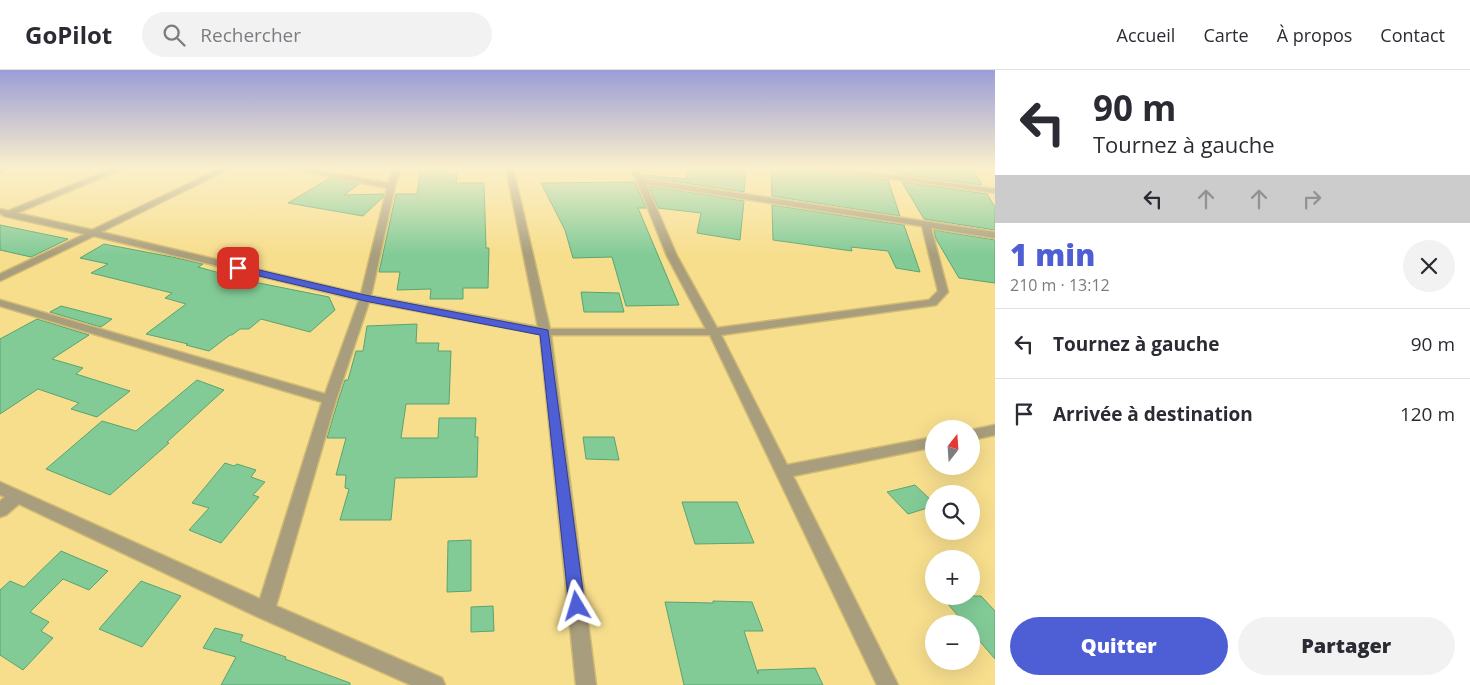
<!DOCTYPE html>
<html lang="fr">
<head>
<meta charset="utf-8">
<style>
  body { margin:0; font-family:"Open Sans",sans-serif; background:#f2f2f3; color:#2b2b33; height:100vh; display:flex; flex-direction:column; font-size:19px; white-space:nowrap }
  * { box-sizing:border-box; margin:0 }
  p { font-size:16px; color:#7c7c81 }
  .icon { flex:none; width:28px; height:28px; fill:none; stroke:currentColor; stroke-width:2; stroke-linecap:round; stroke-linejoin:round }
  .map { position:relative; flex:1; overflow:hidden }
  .sheet { display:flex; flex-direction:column; background:#fff; width:475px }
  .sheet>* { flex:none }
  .guide { background:#fff; color:#2b2b33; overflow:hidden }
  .needle { width:32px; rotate:17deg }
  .buttons { position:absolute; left:925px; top:350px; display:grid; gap:10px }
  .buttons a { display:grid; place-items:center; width:55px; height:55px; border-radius:50%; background:#fff; box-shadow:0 5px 20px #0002; font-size:25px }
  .pin { position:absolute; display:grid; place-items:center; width:42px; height:42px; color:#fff; margin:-21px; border-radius:10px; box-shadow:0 2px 8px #0006 }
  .me { position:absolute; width:55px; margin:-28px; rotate:353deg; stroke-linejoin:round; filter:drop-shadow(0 0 4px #0008) }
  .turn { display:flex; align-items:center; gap:18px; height:105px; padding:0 15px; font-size:22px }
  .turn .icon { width:65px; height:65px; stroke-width:2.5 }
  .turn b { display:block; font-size:35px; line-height:42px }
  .lanes { display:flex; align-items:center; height:48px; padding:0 15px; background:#0003; justify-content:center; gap:25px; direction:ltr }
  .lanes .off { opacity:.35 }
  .round { display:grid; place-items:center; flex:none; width:52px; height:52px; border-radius:26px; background:#f2f2f3 }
  .summary { display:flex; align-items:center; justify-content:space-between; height:85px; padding:0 15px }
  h1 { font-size:30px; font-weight:800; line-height:38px; color:#4e5fd5 }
  .action { display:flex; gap:10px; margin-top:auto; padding:10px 15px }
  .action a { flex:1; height:58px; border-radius:30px; background:#4e5fd5; color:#fff; font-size:20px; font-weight:800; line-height:58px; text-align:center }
  .action a+a { background:#f2f2f3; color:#2b2b33 }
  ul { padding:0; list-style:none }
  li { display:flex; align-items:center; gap:15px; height:70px; padding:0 15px; border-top:1px solid #e1e1e2 }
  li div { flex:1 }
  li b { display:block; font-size:19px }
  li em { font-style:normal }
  header { display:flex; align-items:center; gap:30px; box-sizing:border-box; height:70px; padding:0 25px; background:#fff; border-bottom:1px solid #e1e1e2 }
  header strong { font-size:24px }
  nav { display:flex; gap:28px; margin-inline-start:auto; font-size:18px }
  .search { width:350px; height:45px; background:#f2f2f3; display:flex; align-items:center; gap:12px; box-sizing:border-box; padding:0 18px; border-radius:28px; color:#7c7c81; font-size:19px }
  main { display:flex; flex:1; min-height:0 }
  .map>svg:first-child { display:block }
  .building { fill:#82cb97; stroke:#5ba371 }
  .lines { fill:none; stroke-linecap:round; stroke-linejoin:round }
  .minor-casing { stroke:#d0ba73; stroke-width:3 }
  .minor { fill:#a89d7d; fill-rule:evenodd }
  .route { fill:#4e5fd5; stroke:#333e8a }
</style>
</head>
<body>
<header>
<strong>GoPilot</strong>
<div class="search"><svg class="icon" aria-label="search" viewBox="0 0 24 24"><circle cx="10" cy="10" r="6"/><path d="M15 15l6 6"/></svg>Rechercher</div>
<nav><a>Accueil</a><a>Carte</a><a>À propos</a><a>Contact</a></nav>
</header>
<main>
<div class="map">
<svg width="995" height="615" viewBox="0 0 995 615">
  <rect width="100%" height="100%" fill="#f7de8d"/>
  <!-- building -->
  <g class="building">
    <path d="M421,98H445V104H457L456,113H484L486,178H489L488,218H463V229H430L431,219L397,220L400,202H379L396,124H417Z"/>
    <path d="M689,98H746L744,122L646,107L644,105L686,109Z"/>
    <path d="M771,98H813L888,110L900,146L772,126Z"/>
    <path d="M901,98H972L982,115L897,104L895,100L903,101Z"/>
    <path d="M330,108L359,114L344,125L384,124L383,127L363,146L288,133Z"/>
    <path d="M635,112L646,138H638L679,235L626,236L612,187L573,188L565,160L541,113Z"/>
    <path d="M902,112L987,124L995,137V160L924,149Z"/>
    <path d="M649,116L744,131L740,170L697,163L701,143L658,138Z"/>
    <path d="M772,135L904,155L920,202L896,198L888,181L851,177L852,181L773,170Z"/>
    <path d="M0,155L68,169L31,187L0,180Z"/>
    <path d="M934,160L995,170V213L959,208L936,169Z"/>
    <path d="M104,174L172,187L203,194L198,197L249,211L329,227L335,240L310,262L261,249L249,259H240L232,265H230L209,281L186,275L188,274L146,264L186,234L165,228L172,223L91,203L108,194L80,188Z"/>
    <path d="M581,222L619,223L624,242H584Z"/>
    <path d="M61,236L112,249L101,257L50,242Z"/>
    <path d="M37,249L89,265L52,289L83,298L76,304L130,321L97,347L71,339L79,333L38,319L0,344V269Z"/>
    <path d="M417,254L416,273H439L438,281H451L449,334H406L401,368H438L439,348H476L475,367H478L477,407L395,408L391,450H340L349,419L345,418L346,405H336L346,368H327L338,331L345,310H348L356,281H363L367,256Z"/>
    <path d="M197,310L224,320L167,372L169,373L110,425L46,399L102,351L136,361Z"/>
    <path d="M583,367H614L619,390L586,389Z"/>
    <path d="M225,393L234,396L237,394L256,400L251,407L265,412L253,425L259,427L221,473L189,460L209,438L192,433Z"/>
    <path d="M915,415L934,433V436L908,444L887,422Z"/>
    <path d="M682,432H737L754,473L695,474Z"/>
    <path d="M471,470V521L447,522L448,471Z"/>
    <path d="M61,481L108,501L89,520L63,509L30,542L49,552L41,561L53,568L23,600L0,585V520L10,511L24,517Z"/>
    <path d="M141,511L181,526L142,577L99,559Z"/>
    <path d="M941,526H981L995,541V589L971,561V554H965Z"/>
    <path d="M713,531L752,532L763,561H744L758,604V600L815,598L823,615H684L665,532L713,533Z"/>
    <path d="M493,536L494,561L471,562V537Z"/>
    <path d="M215,558L243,565L240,571L286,587L285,589L350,613V615H221L236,587L203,578Z"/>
  </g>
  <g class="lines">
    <defs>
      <g id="minor">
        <path d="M0,98H10L0,103Z"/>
        <path d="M114,98H124L17,143L92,160L221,98H231L101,162L361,224L387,118L288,98H305L388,113L394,98H401L395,116L371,226L538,257L506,98H513L550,259H706L667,186L637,111L630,98H637L644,109L995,162V168L931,158L948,222L936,235L721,265L787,395L934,367V377L793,406L898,615H877L710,265H551L596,615H576L540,264L369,232L336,330L276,536L442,608L445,615H411L258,547L19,434L6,445L0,447V431L5,427L0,425V412L260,529L322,332L0,236V230L325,324L359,230L94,166L0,211V204L85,164L4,146L0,143V139L8,141ZM646,114L922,156L938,221L929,230L717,258L677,186Z"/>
        <path d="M815,98H838L995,119V123Z"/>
        <path d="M995,355V365L971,370V360Z"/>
      </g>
    </defs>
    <!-- minor casing -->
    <use href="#minor" class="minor-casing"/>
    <!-- minor -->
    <use href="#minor" class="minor"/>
  </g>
  <!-- sky -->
  <linearGradient id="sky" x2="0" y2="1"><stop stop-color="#9b9dd7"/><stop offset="0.53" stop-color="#fbf0cc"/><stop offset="1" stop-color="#fbf0cc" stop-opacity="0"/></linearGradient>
  <rect width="995" height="185" fill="url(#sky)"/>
  <!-- route -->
  <path class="route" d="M238,195L365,225L548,260L585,536L583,542L577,545L571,542L569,536L540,265L365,231L234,200L233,198Z"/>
</svg>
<div class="buttons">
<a><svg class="needle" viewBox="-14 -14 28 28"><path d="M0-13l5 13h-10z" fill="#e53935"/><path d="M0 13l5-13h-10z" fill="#7c7c81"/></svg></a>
<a><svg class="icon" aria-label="search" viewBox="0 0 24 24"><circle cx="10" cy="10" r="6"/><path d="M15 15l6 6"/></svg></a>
<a>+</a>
<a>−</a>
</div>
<div class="pin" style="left:238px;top:198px;background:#d93025"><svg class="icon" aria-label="arrive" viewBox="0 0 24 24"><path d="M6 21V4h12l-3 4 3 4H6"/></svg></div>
<svg class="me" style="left:577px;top:536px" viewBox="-20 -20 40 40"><path d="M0-17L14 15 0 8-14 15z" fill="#4e5fd5" stroke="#fff" stroke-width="4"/></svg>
</div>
<section class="sheet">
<div class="guide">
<div class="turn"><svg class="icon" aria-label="left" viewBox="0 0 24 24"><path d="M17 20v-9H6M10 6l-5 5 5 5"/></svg><div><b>90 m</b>Tournez à gauche</div></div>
<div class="lanes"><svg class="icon" aria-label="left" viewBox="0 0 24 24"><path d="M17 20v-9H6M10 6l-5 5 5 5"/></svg><svg class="icon off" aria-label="ahead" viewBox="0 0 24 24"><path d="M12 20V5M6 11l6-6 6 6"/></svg><svg class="icon off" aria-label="ahead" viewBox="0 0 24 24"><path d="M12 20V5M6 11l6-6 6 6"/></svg><svg class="icon off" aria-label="right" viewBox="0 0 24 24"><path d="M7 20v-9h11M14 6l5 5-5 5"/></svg></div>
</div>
<div class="summary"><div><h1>1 min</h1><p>210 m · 13:12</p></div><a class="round"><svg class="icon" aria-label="close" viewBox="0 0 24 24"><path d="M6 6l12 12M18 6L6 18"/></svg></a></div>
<ul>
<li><svg class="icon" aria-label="left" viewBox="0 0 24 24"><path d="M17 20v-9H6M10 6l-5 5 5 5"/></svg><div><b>Tournez à gauche</b></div><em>90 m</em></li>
<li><svg class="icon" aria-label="arrive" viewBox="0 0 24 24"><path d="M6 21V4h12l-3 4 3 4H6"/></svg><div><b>Arrivée à destination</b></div><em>120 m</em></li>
</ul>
<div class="action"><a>Quitter</a><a>Partager</a></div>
</section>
</main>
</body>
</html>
